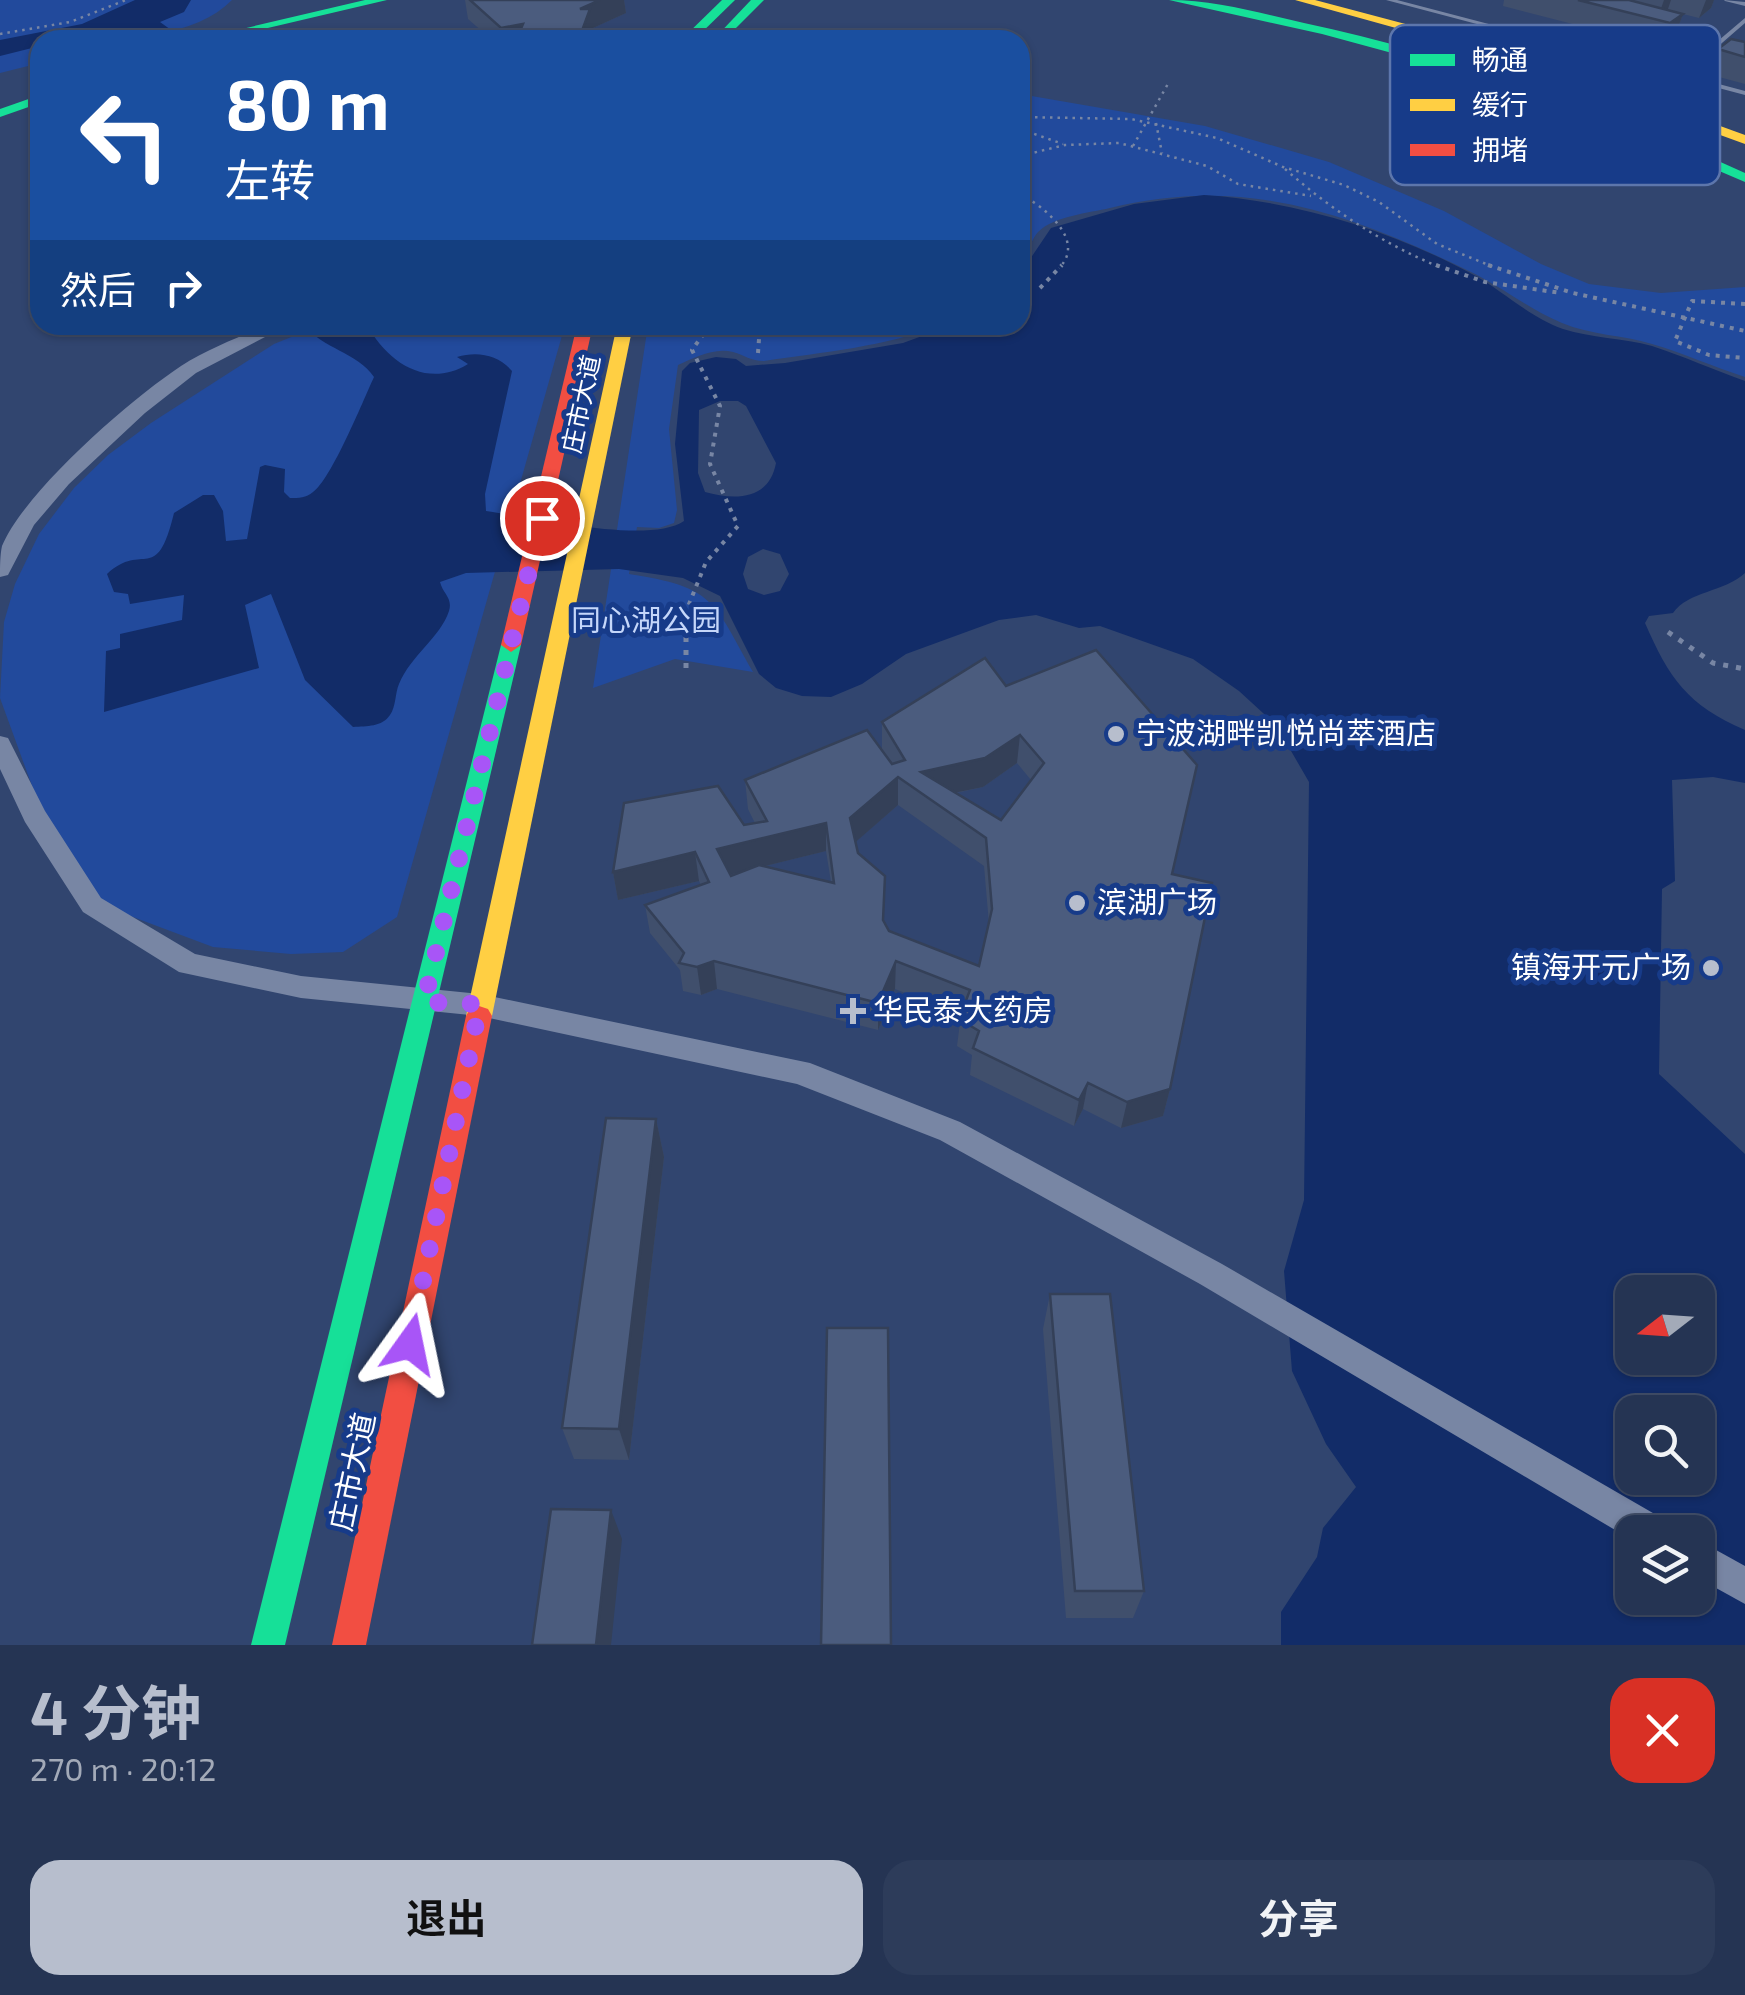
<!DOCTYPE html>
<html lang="zh">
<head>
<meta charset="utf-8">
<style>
  body { margin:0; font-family:"Exo 2","Noto Sans SC",sans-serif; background:#2d3c5a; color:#f1f3f6; height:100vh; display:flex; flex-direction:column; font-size:38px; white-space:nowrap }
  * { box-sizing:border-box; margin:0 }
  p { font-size:32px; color:#a3aab8 }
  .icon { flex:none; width:55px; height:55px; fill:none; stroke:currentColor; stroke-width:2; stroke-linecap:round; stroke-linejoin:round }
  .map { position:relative; height:1645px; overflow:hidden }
  .panel { display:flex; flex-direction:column; background:#253453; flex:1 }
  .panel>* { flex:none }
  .guide { position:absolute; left:30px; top:30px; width:1000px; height:305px; border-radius:30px; box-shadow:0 2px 8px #0004,0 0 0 2px #424f6a; background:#1a4fa0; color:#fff; overflow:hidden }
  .needle { width:65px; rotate:253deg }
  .tools { position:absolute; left:1615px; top:1275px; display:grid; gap:20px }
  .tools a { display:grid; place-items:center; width:100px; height:100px; border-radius:20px; background:#253453; box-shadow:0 2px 8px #0004,0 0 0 2px #424f6a; font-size:50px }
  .pin { position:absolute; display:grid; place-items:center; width:85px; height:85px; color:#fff; margin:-42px; border:5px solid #fff; border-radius:50%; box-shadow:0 2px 10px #0007 }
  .me { position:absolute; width:110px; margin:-55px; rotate:12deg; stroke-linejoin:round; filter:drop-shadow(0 0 8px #0008) }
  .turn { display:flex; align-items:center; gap:35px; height:210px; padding:0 30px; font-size:45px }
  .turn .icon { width:130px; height:130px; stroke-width:2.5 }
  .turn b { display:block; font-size:70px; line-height:85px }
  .then { display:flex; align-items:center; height:95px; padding:0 30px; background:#0003; gap:20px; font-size:38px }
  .round { display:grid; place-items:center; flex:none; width:105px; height:105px; border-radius:30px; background:#2d3c5a }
  .overview { display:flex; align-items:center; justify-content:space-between; height:170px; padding:0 30px }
  h1 { font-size:60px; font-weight:700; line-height:75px; color:#b7becd }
  .button { display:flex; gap:20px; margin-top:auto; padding:20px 30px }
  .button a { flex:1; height:115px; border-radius:30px; background:#b7becd; color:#111; font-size:40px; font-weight:700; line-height:115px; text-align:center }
  .button a+a { background:#2d3c5a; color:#f1f3f6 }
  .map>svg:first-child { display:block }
  .green { fill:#224a9c }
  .water { fill:#122c68; fill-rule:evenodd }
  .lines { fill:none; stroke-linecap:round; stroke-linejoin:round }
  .path-far2 { stroke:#7886a4; stroke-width:2.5; stroke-dasharray:2.5 5; stroke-linecap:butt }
  .path-far1 { stroke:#7886a4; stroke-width:4; stroke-dasharray:4 6; stroke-linecap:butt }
  .path { stroke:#7886a4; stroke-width:5; stroke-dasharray:5 8; stroke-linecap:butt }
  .lane { fill:#7886a4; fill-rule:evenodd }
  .street { fill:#7886a4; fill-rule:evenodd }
  .fast { fill:#16e098; fill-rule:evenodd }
  .slow { fill:#ffcf43; fill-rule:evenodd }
  .jam { fill:#f24e42; fill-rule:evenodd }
  .wall { fill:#404f6c; fill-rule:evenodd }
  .shaded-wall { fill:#344058 }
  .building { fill:#4b5c7e; stroke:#344058; stroke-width:2.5; fill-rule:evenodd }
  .route { stroke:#a855f7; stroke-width:18; stroke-dasharray:0 32.4 }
  .poi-dot { fill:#b7becd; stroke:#173b89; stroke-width:4 }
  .labels { text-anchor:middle; stroke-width:10; stroke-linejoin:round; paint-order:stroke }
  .far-street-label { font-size:25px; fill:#fff; stroke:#173b89 }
  .park-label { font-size:30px; fill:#c5d7fa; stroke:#173b89 }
  .poi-label { font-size:30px; fill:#fff; stroke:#173b89; text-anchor:start }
  .street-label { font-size:30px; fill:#fff; stroke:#173b89 }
  .key { fill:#173b89; stroke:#5d76ac; stroke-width:2.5 }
  .key-label { font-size:28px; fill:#fff }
</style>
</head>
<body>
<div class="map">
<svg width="1745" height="1645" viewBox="0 0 1745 1645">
  <rect width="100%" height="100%" fill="#31456f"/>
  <!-- green -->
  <g class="green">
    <path d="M0,0H232C189,44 98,40 40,40V63L0,73Z"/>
    <path d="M1020,94L1205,126L1329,162L1444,211L1541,264L1589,284L1661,293L1745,287V377C1714,367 1683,353 1652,344C1623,335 1590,335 1562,323C1529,309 1502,287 1469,271C1349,213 1244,175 1110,208C1089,213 1054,216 1038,232C1030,241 1028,256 1020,265Z"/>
    <path d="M321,325H565L397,917L343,952L291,954L213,947L101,905L43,816L0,698L4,622L15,584L39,534L74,488L108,455L151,423L274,344Z"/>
    <path d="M648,325H941C884,347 824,352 764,361C750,361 745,355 733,352C714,347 694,358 678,365L669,429L677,510L674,523L659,528L637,527L629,574C715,587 713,601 753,672L675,659L593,688Z"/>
  </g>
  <!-- water -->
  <g class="water">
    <path d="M135,0H191L184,12L160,22L185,40H123L116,34L102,38L95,33L67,40H40V46L0,56V40L82,24Z"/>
    <path d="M1204,195C1295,201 1391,230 1472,274C1504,291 1527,316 1563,329C1591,338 1623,338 1652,346C1683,356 1714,370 1745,381V573C1725,592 1688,591 1673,613L1649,616L1645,623C1669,678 1687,705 1745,730V783L1713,777L1672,780L1675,881L1662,889L1659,1074L1745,1154V1645H1281V1612L1317,1557L1323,1528L1356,1487L1326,1444L1292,1371L1284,1271L1304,1200L1309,782L1276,725L1239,691L1193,659L1100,626L1079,628L1036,615L999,620L906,654L862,684L831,697L802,696L776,688L759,674L720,596L683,578L619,569L466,573L440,582C443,594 453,598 449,611C440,638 411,655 399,684C395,693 396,707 390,715C382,727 367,726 353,727L305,680L271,594L245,605L259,668L104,712L106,651L120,648V634L182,620L184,595L130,604L128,594L114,592L107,574C144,540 156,587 174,513L203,495H214L223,511L226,541L247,539L260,467L265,465L285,469L284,492L290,498C299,498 306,498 313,492C331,480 363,401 374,377C357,352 323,349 304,325H367C388,363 427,389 468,364L457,357C478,351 498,355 512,371L485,494L486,511C531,517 649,545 684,521L675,444L682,371L690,363L716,357L736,359L746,366L785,363L903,343L952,325H1020V274L1051,228L1134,204ZM720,401H738L746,406L776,463C769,501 734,500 705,492L698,473L699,410ZM763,549L780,554L789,574L780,591L764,595L748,589L743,574L748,557ZM1632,1292H1698V1358H1632ZM1632,1412H1698V1478H1632ZM1632,1532H1698V1598H1632Z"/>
  </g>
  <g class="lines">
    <!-- path-far2 -->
    <g class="path-far2">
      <path d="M0,34L70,22L126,0"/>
      <path d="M1020,117L1131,119L1217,138L1283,167L1344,185L1379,202L1437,244L1496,268"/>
      <path d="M1156,123L1162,153"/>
      <path d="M1020,129L1063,144"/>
      <path d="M1133,146L1169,82"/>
      <path d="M1020,156L1065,145L1119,143L1207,166L1238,184L1311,196"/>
      <path d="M1285,169C1333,211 1383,244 1442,268"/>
      <path d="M1020,194C1043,206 1087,240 1059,268"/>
    </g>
    <!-- path-far1 -->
    <g class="path-far1">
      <path d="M1436,265L1485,282L1561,293"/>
      <path d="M1488,265L1573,293L1745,331"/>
      <path d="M1040,288L1062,265"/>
      <path d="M1745,304L1692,301L1675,341L1709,355L1745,358"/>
      <path d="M758,353L760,325"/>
      <path d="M685,614L706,562L738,526L710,464L720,406L692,350L710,325"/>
    </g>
    <!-- path -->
    <g class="path">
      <path d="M686,611V675"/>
      <path d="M1668,632L1713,663L1745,669"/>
    </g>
    <!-- lane -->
    <g class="lane">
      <path d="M1386,0H1397L1679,74L1745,18V23L1685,75L1745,91V95Z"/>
      <path d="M1724,0L1745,2V6L1725,1Z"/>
    </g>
    <!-- street -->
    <g class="street">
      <path d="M265,325H288L196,373L145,413L69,484L34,525L8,575L0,577C0,567 0,555 2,546C25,491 131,399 181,366C207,349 238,338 265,325Z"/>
      <path d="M0,736L8,738L45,811L101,898L195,954L301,976L480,994L810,1063L960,1122L1222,1264L1665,1520L1670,1532H1632V1540L1200,1284L940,1140L797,1084L480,1016L301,998L179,972L83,912L25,822L0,769Z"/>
      <path d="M1698,1540L1745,1566V1604L1698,1578Z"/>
    </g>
    <!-- fast -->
    <g class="fast">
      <path d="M365,0H387L217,40H195Z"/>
      <path d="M722,0H735L694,40H681Z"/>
      <path d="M751,0H764L724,40H713Z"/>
      <path d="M1169,0C1215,0 1260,13 1304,23C1457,56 1603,108 1745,173V182L1602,121L1462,72L1322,34Z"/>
      <path d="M40,95V103L0,117V109Z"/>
      <path d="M511,638L521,645L285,1645H251L501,645Z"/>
    </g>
    <!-- slow -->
    <g class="slow">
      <path d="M1295,0H1315L1530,57L1745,135V144L1522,63Z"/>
      <path d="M617,325H633L492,1016L488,1023L479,1026L470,1023L466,1016Z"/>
    </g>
    <!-- jam -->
    <g class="jam">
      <path d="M577,325H593L521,645L511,652L501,645Z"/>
      <path d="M479,1006L488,1009L492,1016L366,1645H332L466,1016L470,1009Z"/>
    </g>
  </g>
  <!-- wall -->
  <g class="wall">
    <path d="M465,0H624L626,13L593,28V33L591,40H492L468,19Z"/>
    <path d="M1504,0H1714L1711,8L1699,18L1683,14L1674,38L1662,47L1503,6Z"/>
    <path d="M1745,42V84L1708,74L1718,49Z"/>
    <path d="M1006,686L1172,874L1170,1089L1163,1116L1121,1128L1083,1109L1074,1126L970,1075L972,1055L957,1046L961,1015L895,989L878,1030L717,989L701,995L683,991L680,970L650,933L645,905L701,885L699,881L618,900L613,872L744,825L755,823L748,809L745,780L882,750V722ZM1017,763L1031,780L1001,820L956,793L983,787ZM898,805L984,866L989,924L979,966L889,931L884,922L858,853L855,842ZM826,851L831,882L765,866Z"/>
    <path d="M656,1119L664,1157L629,1460L574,1459L562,1428Z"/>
    <path d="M1050,1294L1144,1591L1133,1618H1066L1043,1329Z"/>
  </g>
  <!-- shaded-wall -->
  <g class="shaded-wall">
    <path d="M600,0H624L626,13L593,28V33L591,40H579L583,30L580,9Z"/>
    <path d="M1664,0H1671L1665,18L1657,20Z"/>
    <path d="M1706,0H1714L1711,8L1699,18Z"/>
    <path d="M1683,14L1674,38L1662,47L1670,23Z"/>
    <path d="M523,24L517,40H503L501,28Z"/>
    <path d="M1020,735L1017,763L983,787L929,798L921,772Z"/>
    <path d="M898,777V805L851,846L850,818Z"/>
    <path d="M826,823V851L720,877L717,849Z"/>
    <path d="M695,852L699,881L618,900L613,872Z"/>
    <path d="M714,961L717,989L701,995L697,967Z"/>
    <path d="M896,961L895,989L878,1030V1003Z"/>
    <path d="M1088,1083L1083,1109L1074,1126L1079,1100Z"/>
    <path d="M1170,1089L1163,1116L1121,1128L1127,1102Z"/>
    <path d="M656,1119L664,1157L629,1460L619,1429Z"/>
    <path d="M611,1510L622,1539L611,1645H596Z"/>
  </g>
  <!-- building -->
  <g class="building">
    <path d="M470,0H600L580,9H590L579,39L517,38L523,24L501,28Z"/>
    <path d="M1578,0H1629L1683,14L1670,23Z"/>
    <path d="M1731,39L1745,42V57L1718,49Z"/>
    <path d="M1096,650L1197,765L1172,874L1212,883L1170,1089L1127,1102L1088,1083L1079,1100L973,1048L979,1031L959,1019L970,990L896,961L878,1003L714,961L697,967L679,963L684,953L645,905L709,882L695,852L613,872L624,803L718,786L744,825L767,821L745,780L867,730L892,764L905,760L882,722L985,658L1006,686ZM1020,735L1044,763L1001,820L921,772L985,758ZM898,777L986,838L992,909L979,966L889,931L883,920L885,876L858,853L850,818ZM826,823L834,883L759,865L731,876L717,849Z"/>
    <path d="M606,1118L656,1119L619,1429L562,1428Z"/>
    <path d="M1050,1294H1110L1144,1591H1075Z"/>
    <path d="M827,1328H888L891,1645H821Z"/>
    <path d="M551,1509L611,1510L596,1645H532Z"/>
  </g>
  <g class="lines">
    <!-- route -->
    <path class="route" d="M410,1344L480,1004L424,1002L542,518"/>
  </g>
  <!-- markers -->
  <g class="poi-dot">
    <circle cx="1116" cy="734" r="10"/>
    <circle cx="1077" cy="903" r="10"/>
    <circle cx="1711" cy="968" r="10"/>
    <path d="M848 996h10v10h10v10h-10v10h-10v-10h-10v-10h10z"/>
  </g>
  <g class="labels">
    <!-- far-street labels -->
    <g class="far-street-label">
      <text transform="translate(581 404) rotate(-78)" y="9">庄市大道</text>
    </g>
    <!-- park labels -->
    <g class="park-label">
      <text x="646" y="631">同心湖公园</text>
    </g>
    <!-- poi labels -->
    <g class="poi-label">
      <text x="1136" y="744">宁波湖畔凯悦尚萃酒店</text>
      <text x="1097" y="913">滨湖广场</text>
      <text x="1691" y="978" text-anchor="end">镇海开元广场</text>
      <text x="873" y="1021">华民泰大药房</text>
    </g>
    <!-- street labels -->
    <g class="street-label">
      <text transform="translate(353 1472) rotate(-78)" y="10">庄市大道</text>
    </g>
  </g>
  <!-- legend -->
  <rect x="1390" y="25" width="330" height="160" rx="15" class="key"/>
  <rect x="1410" y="54" width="45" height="12" fill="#16e098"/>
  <rect x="1410" y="99" width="45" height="12" fill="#ffcf43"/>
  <rect x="1410" y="144" width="45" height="12" fill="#f24e42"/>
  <g class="key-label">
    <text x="1472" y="70">畅通</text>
    <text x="1472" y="115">缓行</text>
    <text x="1472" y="160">拥堵</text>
  </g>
</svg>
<div class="tools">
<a><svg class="needle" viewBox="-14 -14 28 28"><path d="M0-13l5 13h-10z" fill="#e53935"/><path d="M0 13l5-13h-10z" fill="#a3aab8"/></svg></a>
<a><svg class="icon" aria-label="search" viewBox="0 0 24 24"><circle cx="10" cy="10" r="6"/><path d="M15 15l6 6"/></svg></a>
<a><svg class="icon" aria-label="layers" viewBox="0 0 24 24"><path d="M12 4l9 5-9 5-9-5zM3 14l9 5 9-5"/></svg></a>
</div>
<div class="pin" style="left:542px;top:518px;background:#d93025"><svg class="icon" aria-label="arrive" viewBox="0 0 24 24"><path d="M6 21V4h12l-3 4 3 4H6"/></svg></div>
<svg class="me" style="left:410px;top:1344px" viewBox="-20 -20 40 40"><path d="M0-17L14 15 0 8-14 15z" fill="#a855f7" stroke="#fff" stroke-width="4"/></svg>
<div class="guide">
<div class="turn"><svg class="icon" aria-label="left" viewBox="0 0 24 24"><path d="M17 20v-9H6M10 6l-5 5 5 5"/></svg><div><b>80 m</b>左转</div></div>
<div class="then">然后<svg class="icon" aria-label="right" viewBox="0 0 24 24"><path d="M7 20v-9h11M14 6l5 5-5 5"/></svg></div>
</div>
</div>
<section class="panel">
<div class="overview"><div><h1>4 分钟</h1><p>270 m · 20:12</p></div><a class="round" style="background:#d93025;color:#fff"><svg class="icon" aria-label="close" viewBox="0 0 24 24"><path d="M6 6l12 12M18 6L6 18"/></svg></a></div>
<div class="button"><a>退出</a><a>分享</a></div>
</section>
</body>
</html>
